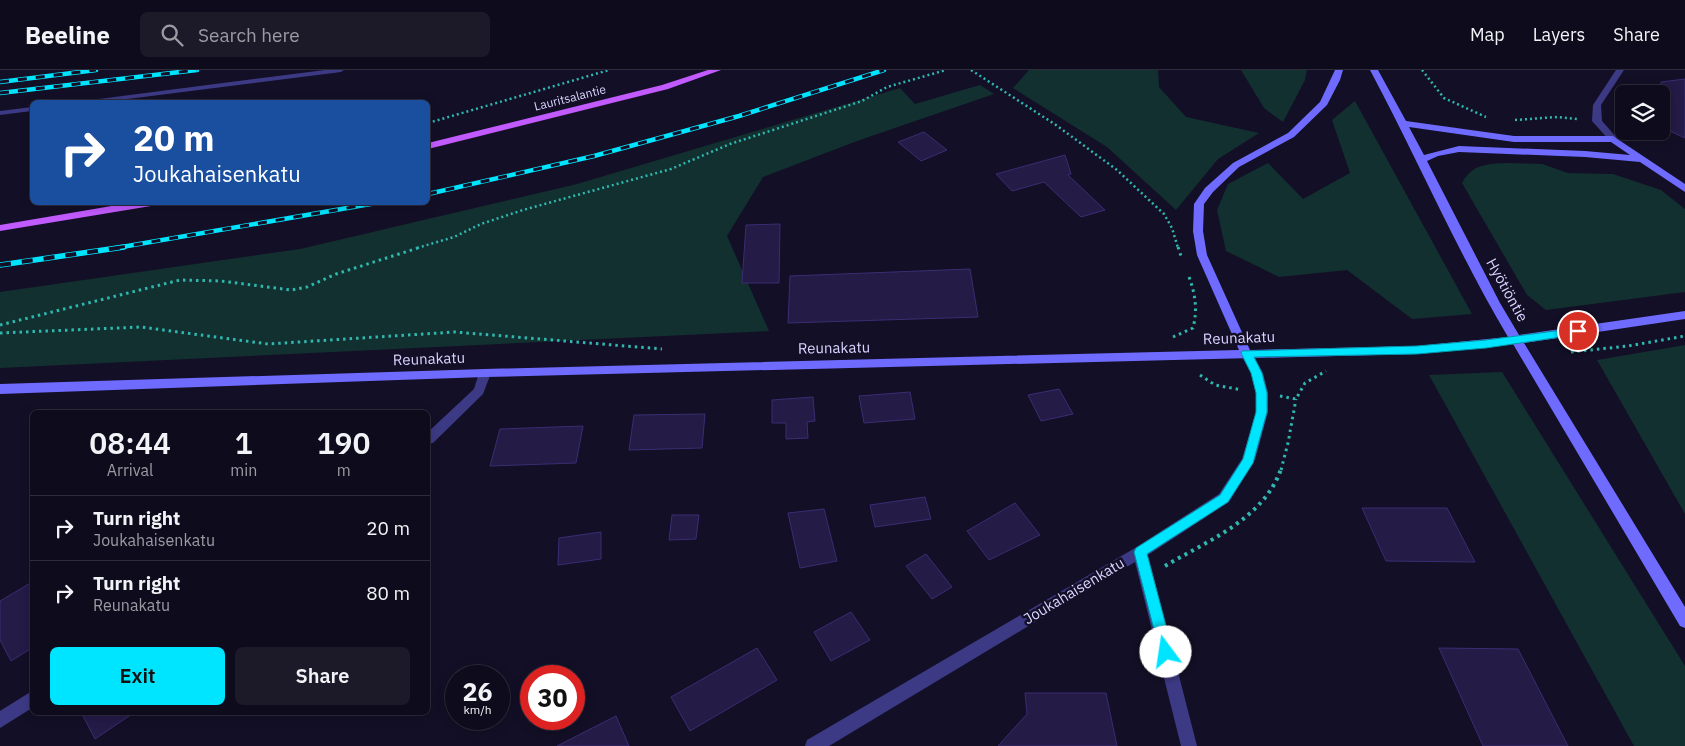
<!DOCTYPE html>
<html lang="en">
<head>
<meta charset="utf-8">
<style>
  body { margin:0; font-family:"IBM Plex Sans",sans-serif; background:#1c1929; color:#f1f3f6; height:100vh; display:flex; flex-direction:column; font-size:19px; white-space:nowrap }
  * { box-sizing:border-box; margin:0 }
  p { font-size:16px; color:#9b9ba3 }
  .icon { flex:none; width:28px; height:28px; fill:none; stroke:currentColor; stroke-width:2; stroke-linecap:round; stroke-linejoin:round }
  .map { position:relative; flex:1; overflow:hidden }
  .side { position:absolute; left:30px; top:340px; width:400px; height:305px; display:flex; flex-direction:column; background:#0e0b1c; border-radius:8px; box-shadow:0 2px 12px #0003,0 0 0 1px #2e2b3b }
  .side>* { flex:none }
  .guide { position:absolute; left:30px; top:30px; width:400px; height:105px; border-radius:8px; box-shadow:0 2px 12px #0003,0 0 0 1px #2e2b3b; background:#1a4fa0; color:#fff; overflow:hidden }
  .fabs { position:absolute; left:1615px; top:15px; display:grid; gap:10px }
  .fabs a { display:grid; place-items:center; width:55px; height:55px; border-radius:8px; background:#0e0b1c; box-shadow:0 2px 12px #0003,0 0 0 1px #2e2b3b; font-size:25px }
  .speed { position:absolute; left:445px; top:595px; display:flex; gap:10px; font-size:25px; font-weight:700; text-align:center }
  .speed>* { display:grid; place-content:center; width:65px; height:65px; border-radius:50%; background:#0e0b1c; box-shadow:0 2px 12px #0003,0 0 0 1px #2e2b3b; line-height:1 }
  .speed small { font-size:12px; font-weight:400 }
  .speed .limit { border:8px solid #d22; background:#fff; color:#111 }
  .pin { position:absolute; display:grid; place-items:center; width:42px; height:42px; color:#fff; margin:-21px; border:2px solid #fff; border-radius:50%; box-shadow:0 1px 5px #0007 }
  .me { position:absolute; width:55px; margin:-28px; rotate:346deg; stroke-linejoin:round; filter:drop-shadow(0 0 4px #0008) }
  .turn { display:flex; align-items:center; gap:18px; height:105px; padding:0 20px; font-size:22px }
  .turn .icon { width:65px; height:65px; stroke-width:2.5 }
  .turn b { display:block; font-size:35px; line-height:42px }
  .eta { display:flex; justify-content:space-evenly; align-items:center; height:85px; text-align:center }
  .eta b { font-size:30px; font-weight:600; line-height:35px }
  .button { display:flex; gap:10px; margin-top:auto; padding:10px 20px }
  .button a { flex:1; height:58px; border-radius:8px; background:#00e5ff; color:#111; font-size:20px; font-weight:600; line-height:58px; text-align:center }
  .button a+a { background:#1c1929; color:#f1f3f6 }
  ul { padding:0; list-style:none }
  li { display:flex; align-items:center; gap:15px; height:65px; padding:0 20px; border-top:1px solid #2e2b3b }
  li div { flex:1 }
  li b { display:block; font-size:19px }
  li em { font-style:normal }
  header { display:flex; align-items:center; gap:30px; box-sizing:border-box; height:70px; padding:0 25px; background:#0e0b1c; border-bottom:1px solid #2e2b3b }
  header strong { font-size:24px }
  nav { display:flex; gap:28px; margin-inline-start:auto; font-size:18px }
  .search { width:350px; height:45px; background:#1c1929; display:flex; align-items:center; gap:12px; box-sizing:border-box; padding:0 18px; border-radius:8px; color:#9b9ba3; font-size:19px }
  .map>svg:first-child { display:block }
  .green { fill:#12302f }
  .building { fill:#241b47; stroke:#3b2d73 }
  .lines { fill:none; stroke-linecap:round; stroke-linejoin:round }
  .path-far2 { stroke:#2fb8b0; stroke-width:2.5; stroke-dasharray:2 3; stroke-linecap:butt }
  .path-far1 { stroke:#2fb8b0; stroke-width:3; stroke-dasharray:2.5 4; stroke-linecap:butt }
  .path { stroke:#2fb8b0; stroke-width:4; stroke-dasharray:3 4.5; stroke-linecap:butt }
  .lane { fill:#3d3a85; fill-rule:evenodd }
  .street { fill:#3d3a85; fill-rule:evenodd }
  .secondary { fill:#6f6bff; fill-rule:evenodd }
  .primary { fill:#c25bff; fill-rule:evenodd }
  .rail-far1-casing { stroke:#00e5ff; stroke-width:4.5 }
  .rail-casing { stroke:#00e5ff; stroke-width:5.5 }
  .rail-far1 { stroke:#130f26; stroke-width:3; stroke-dasharray:9; stroke-linecap:butt }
  .rail { stroke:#130f26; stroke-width:4; stroke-dasharray:11; stroke-linecap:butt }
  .route { fill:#00e5ff; stroke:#0095a6 }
  .labels { text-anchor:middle; stroke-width:5; stroke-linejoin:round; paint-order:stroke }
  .far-street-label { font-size:12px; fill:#d9d4ff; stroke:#130f26 }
  .street-label { font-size:15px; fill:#d9d4ff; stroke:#130f26 }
</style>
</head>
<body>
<header>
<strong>Beeline</strong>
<div class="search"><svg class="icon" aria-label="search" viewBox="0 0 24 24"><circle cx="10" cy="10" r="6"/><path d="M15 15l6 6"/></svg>Search here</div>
<nav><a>Map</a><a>Layers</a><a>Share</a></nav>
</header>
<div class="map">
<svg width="1685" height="676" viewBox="0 0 1685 676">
  <rect width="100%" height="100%" fill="#130f26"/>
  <!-- green -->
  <g class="green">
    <path d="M1029,0H1158L1159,17L1186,47L1259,63L1218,89L1176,140L1107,77L1013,18Z"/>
    <path d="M1241,0H1307L1305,10L1283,52L1264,38Z"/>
    <path d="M980,15L994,24L857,71L763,107L727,166L769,261L0,298V222L300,179L577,114L900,18L915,34Z"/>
    <path d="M1355,31L1472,244L1412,249L1347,200L1279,207L1226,181L1217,140L1228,114L1268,93L1303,129L1350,103L1332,50Z"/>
    <path d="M1507,93L1542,94L1568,103L1613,104L1661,120L1685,139V222L1546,240L1527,225L1462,113C1472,94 1487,94 1507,93Z"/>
    <path d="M1685,275V444L1597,290Z"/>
    <path d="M1502,302L1685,596V676H1634L1429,305Z"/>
  </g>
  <!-- building -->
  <g class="building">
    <path d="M1685,9V68L1661,57V12Z"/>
    <path d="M924,62L947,80L921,91L898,72Z"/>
    <path d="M1065,85L1071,104L1068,105L1105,140L1081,147L1044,112L1012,121L996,104Z"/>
    <path d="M780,154L779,213H742L746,155Z"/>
    <path d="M970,199L978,247L788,253L790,206Z"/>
    <path d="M1059,319L1073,344L1041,351L1028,325Z"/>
    <path d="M910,322L915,349L864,353L859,326Z"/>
    <path d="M813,327L815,351L807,352L808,368L786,369V353H772V330Z"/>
    <path d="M705,344L702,378L629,380L634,345Z"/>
    <path d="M583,356L576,393L490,396L500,359Z"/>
    <path d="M925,427L931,449L875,457L870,435Z"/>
    <path d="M1015,433L1040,465L989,490L967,461Z"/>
    <path d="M1362,438H1447L1475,492L1386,491Z"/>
    <path d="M824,439L837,491L800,498L788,443Z"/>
    <path d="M672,445H699L696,469L669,470Z"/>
    <path d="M601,462V489L558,495L559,468Z"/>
    <path d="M926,484L952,517L932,529L906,496Z"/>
    <path d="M32,512V578L11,591L0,570V531Z"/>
    <path d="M851,542L870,570L831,591L814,562Z"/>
    <path d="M757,578L777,610L690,661L671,627Z"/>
    <path d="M1439,578L1518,579L1568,676H1483Z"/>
    <path d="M1025,623H1106L1117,676H998L1027,644Z"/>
    <path d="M81,642H135L95,669Z"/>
    <path d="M616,646L629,676H557Z"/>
  </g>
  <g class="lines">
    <!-- path-far2 -->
    <g class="path-far2">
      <path d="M971,0L1056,55L1117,100L1164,144L1172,158L1178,178"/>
      <path d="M1422,0L1444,28L1486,47"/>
      <path d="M1515,50L1557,47L1578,49"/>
      <path d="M428,53L609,0"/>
      <path d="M417,178L454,167L481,154L523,140L671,99L730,74L862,31L887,17L946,0"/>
    </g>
    <!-- path-far1 -->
    <g class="path-far1">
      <path d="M1178,177L1181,186"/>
      <path d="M0,255L180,210L221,211L291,220L307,217L336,204L421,177"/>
      <path d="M0,263L141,257L268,274L455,262L662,279"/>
      <path d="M1173,267L1193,258C1198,238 1195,223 1188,204"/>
      <path d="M1571,282L1628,276L1685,266"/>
      <path d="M1200,305L1215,315L1242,320"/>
      <path d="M1280,326L1296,329L1305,313L1326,301"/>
      <path d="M1281,400L1288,373L1296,329"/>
    </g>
    <!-- path -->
    <path class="path" d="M1165,496C1207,471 1264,449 1281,399"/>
    <!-- lane -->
    <g class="lane">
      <path d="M325,0H344L341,2L104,32H87L91,30Z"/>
      <path d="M32,37V41L0,45V41Z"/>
    </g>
    <!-- street -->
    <g class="street">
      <path d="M1616,0H1624L1601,35L1602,51L1618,69L1613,72L1610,71L1592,51L1593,35Z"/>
      <path d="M1246,279L1250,280L1263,303L1268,323V342L1255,390L1229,432L1148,485L1197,676H1181L1135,492L829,676H805L807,670L1135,478L1219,424L1242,389L1256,342V323L1251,303L1240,283Z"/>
      <path d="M485,299L491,303L483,324L433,373L428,374V362L474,319L479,303Z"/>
      <path d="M32,621V638L0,658V641Z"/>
    </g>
    <!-- secondary -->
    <path class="secondary" d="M1335,0H1343L1340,10L1327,35L1294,67L1239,97L1213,122L1204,134L1203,161L1207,185L1250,280L1417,276L1508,267C1457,181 1417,88 1370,0H1378L1406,51L1514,66H1613L1685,114V122L1640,92L1585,87L1459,82L1438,86L1427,91L1500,233L1519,265L1685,241V249L1524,273L1685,537V558L1680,556L1513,274L1417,284L485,307L0,324V314L485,299L1239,280L1197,185L1193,161L1194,134L1205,118L1233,93L1288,63L1320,32ZM1409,57L1514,72H1611L1630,85L1585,81L1459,76L1424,85Z"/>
    <!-- primary -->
    <g class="primary">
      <path d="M708,0H721L668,19L428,79V73L662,15Z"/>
      <path d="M135,132H162L157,135L0,161V155Z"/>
    </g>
    <defs>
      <g id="rail-far1">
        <path d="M0,12L96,0"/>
        <path d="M0,23L197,0"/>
        <path d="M428,124L594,86L739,46L884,0"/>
        <path d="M116,178L382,132"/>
      </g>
      <path id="rail" d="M0,195L124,177"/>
    </defs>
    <!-- rail-far1 casing -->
    <use href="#rail-far1" class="rail-far1-casing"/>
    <!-- rail casing -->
    <use href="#rail" class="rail-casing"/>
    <!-- rail-far1 -->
    <use href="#rail-far1" class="rail-far1"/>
    <!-- rail -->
    <use href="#rail" class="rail"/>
  </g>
  <!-- route -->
  <path class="route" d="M1578,258L1584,261L1582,264L1486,278L1417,284L1254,287L1262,303L1267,323V342L1253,393L1228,432L1147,484L1173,582L1171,587L1166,589L1161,587L1134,482L1136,478L1220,425L1243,389L1256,342V323L1251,303L1241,283L1242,281L1417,276L1486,270Z"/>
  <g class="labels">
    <!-- far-street labels -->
    <g class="far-street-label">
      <text transform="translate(570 28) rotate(-14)" y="4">Lauritsalantie</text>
    </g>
    <!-- street labels -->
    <g class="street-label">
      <text transform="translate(1507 220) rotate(61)" y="5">Hyötiöntie</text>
      <text transform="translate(1239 268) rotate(-2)" y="5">Reunakatu</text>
      <text transform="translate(834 278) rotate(-1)" y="5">Reunakatu</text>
      <text transform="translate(429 289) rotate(-2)" y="5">Reunakatu</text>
      <text transform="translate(1074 521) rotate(-31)" y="5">Joukahaisenkatu</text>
    </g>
  </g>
</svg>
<div class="fabs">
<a><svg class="icon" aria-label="layers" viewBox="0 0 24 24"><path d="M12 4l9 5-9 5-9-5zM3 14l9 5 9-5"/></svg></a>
</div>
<div class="speed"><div>26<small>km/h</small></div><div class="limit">30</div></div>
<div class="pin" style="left:1578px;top:261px;background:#d93025"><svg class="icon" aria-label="arrive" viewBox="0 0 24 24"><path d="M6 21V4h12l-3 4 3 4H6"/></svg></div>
<svg class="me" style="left:1166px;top:582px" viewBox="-20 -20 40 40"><circle r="19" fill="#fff"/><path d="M0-13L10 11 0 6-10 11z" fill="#00e5ff"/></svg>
<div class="guide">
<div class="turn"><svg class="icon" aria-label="right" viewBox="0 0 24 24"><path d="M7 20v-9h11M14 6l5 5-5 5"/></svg><div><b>20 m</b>Joukahaisenkatu</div></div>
</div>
<section class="side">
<div class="eta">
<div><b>08:44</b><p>Arrival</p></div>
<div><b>1</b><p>min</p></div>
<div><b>190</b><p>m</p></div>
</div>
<ul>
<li><svg class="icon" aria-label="right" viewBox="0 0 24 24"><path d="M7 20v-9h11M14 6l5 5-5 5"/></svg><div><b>Turn right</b><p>Joukahaisenkatu</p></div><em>20 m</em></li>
<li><svg class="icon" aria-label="right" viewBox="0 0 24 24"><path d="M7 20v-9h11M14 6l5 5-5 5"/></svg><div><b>Turn right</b><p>Reunakatu</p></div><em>80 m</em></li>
</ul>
<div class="button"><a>Exit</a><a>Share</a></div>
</section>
</div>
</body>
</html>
